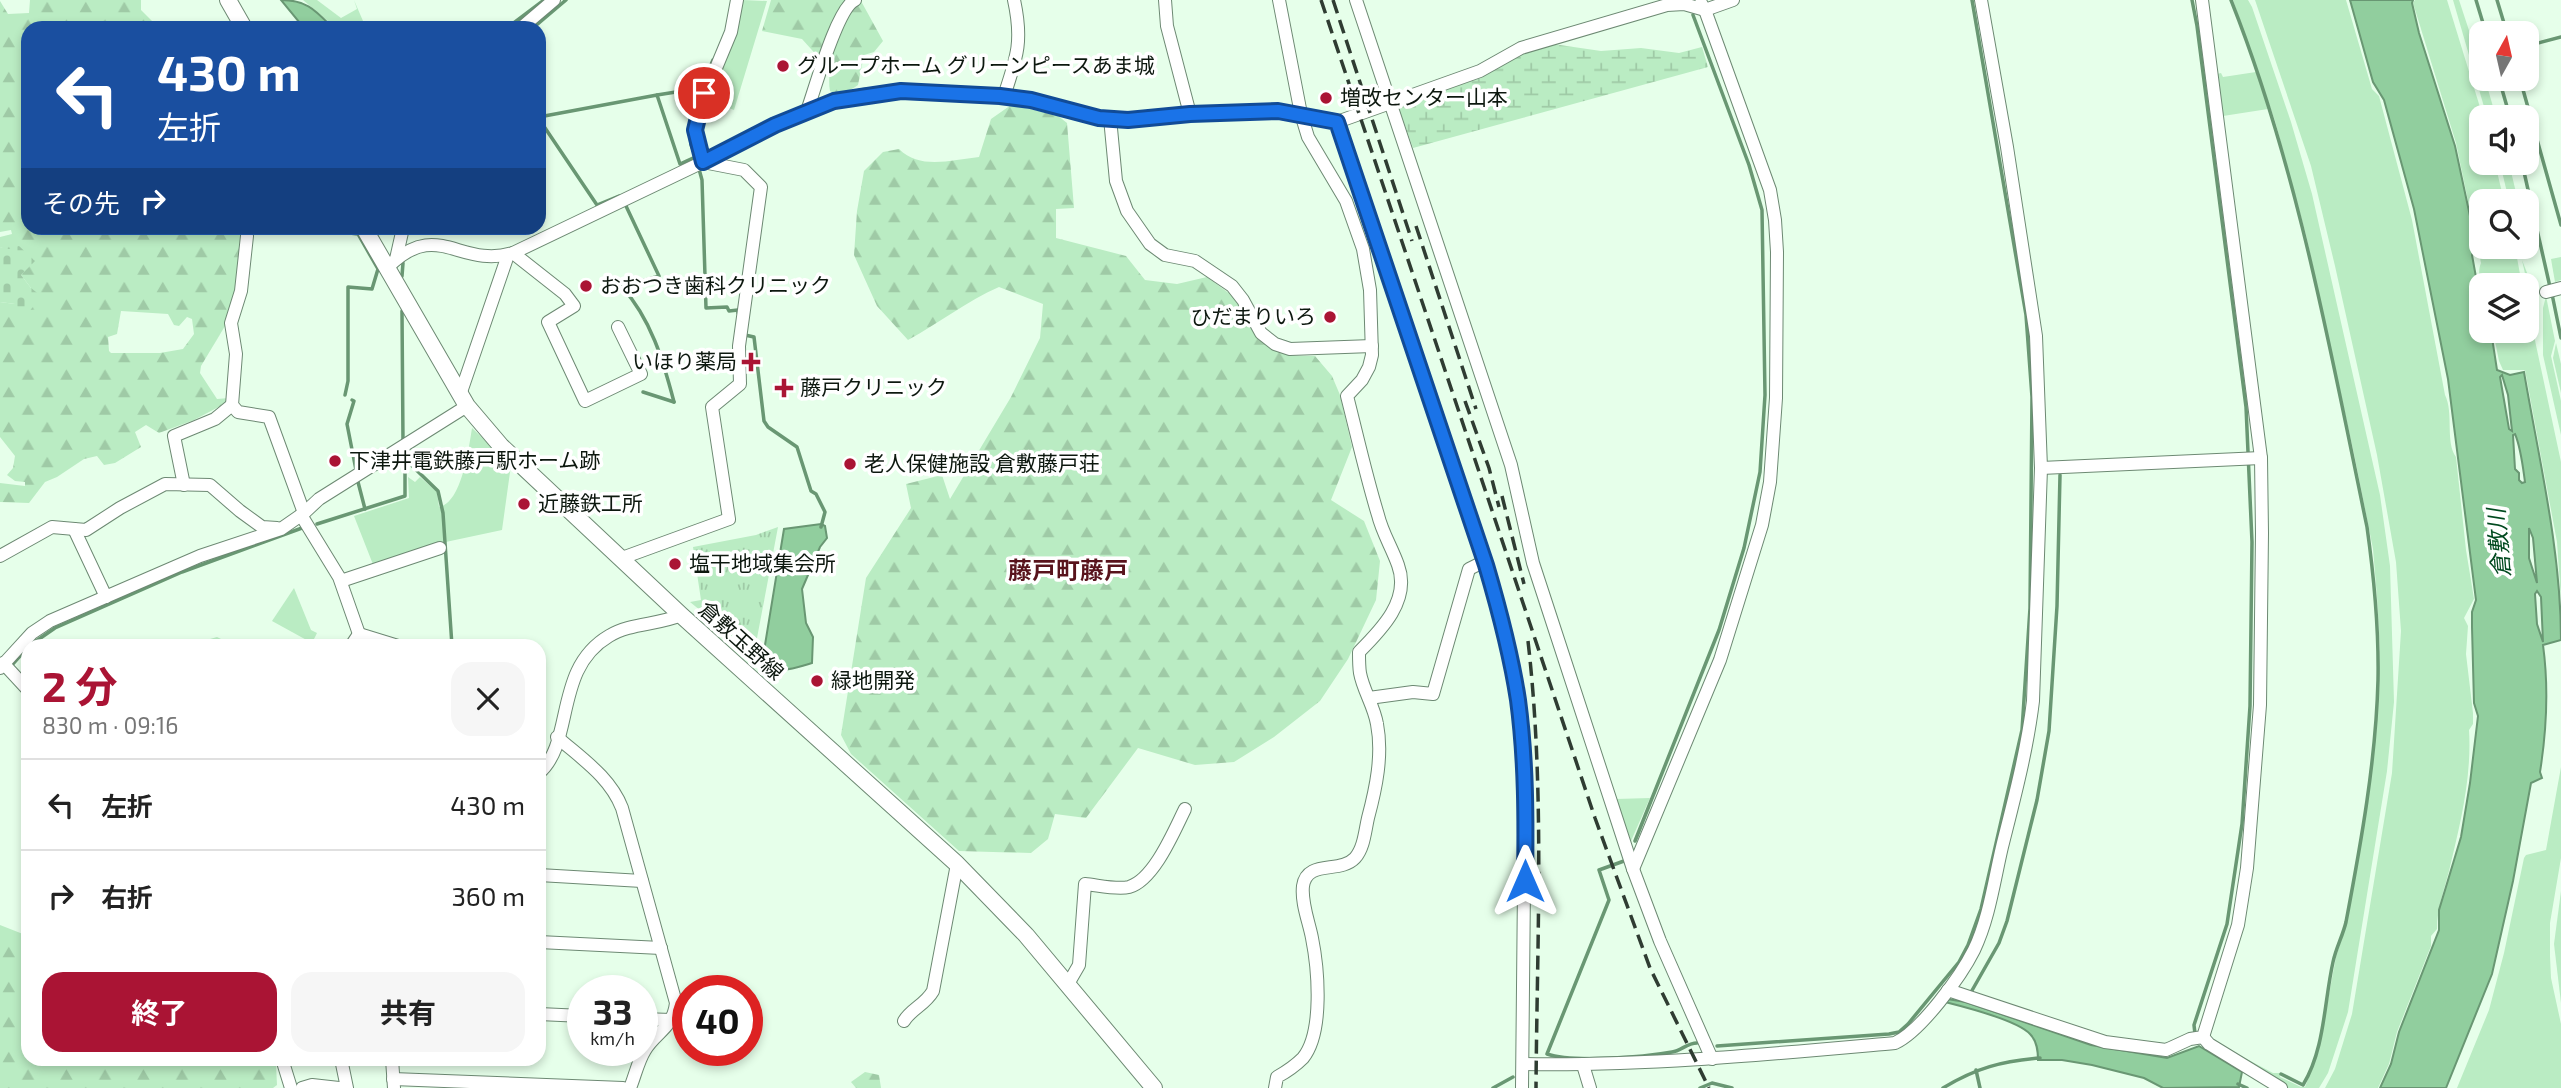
<!DOCTYPE html>
<html lang="ja">
<head>
<meta charset="utf-8">
<style>
  body { margin:0; font-family:"Exo 2","Noto Sans JP",sans-serif; background:#f6f6f6; color:#222; height:100vh; display:flex; flex-direction:column; font-size:26px; white-space:nowrap }
  * { box-sizing:border-box; margin:0 }
  p { font-size:23px; color:#767676 }
  .icon { flex:none; width:38px; height:38px; fill:none; stroke:currentColor; stroke-width:2; stroke-linecap:round; stroke-linejoin:round }
  .map { position:relative; flex:1; overflow:hidden }
  .panel { position:absolute; left:21px; top:639px; width:525px; height:427px; display:flex; flex-direction:column; background:#fff; border-radius:21px; box-shadow:0 4px 10px #0003 }
  .panel>* { flex:none }
  .hud { position:absolute; left:21px; top:21px; width:525px; height:214px; border-radius:21px; box-shadow:0 4px 10px #0003; background:#1a4fa0; color:#fff; overflow:hidden }
  .needle { width:46px; rotate:8deg }
  .controls { position:absolute; left:2469px; top:21px; display:grid; gap:14px }
  .controls a { display:grid; place-items:center; width:70px; height:70px; border-radius:14px; background:#fff; box-shadow:0 4px 10px #0003; font-size:35px }
  .speed { position:absolute; left:567px; top:975px; display:flex; gap:14px; font-size:35px; font-weight:700; text-align:center }
  .speed>* { display:grid; place-content:center; width:91px; height:91px; border-radius:50%; background:#fff; box-shadow:0 4px 10px #0003; line-height:1 }
  .speed small { font-size:18px; font-weight:400 }
  .speed .limit { border:10px solid #d22; background:#fff; color:#111 }
  .pin { position:absolute; display:grid; place-items:center; width:60px; height:60px; color:#fff; margin:-30px; border:4px solid #fff; border-radius:50%; box-shadow:0 2px 7px #0007 }
  .me { position:absolute; width:77px; margin:-38px; rotate:0deg; stroke-linejoin:round; filter:drop-shadow(0 0 5px #0008) }
  .turn { display:flex; align-items:center; gap:24px; height:147px; padding:0 21px; font-size:32px }
  .turn .icon { width:91px; height:91px; stroke-width:2.5 }
  .turn b { display:block; font-size:49px; line-height:60px }
  .then { display:flex; align-items:center; height:66px; padding:0 21px; background:#0003; gap:14px; font-size:26px }
  .round { display:grid; place-items:center; flex:none; width:74px; height:74px; border-radius:21px; background:#f6f6f6 }
  .headline { display:flex; align-items:center; justify-content:space-between; height:119px; padding:0 21px }
  h1 { font-size:42px; font-weight:700; line-height:52px; color:#aa1434 }
  .primary-button { display:flex; gap:14px; margin-top:auto; padding:14px 21px }
  .primary-button a { flex:1; height:80px; border-radius:21px; background:#aa1434; color:#fff; font-size:28px; font-weight:700; line-height:80px; text-align:center }
  .primary-button a+a { background:#f6f6f6; color:#222 }
  ul { padding:0; list-style:none }
  li { display:flex; align-items:center; gap:21px; height:91px; padding:0 21px; border-top:2px solid #e0e0e0 }
  li div { flex:1 }
  li b { display:block; font-size:26px }
  li em { font-style:normal }
  .map>svg:first-child { display:block }
  .grass { fill:#baecc3 }
  .forest { fill:url(#forest-firs); fill-rule:evenodd }
  .wetland { fill:url(#wetland-marsh) }
  .cemetery { fill:url(#cemetery-stones) }
  .park { fill:url(#park-tufts) }
  .water { fill:#91ce9e; stroke:#699773; stroke-width:2; fill-rule:evenodd }
  .lines { fill:none; stroke-linecap:round; stroke-linejoin:round }
  .stream { stroke:#699773; stroke-width:3.5 }
  .minor-casing { stroke:#6d8973; stroke-width:14 }
  .major-casing { stroke:#6d8973; stroke-width:18 }
  .minor { stroke:#fff; stroke-width:12 }
  .major { stroke:#fff; stroke-width:16 }
  .rail { stroke:#2f3c32; stroke-width:3.5; stroke-dasharray:14 7; stroke-linecap:butt }
  .route-casing { stroke:#114b97; stroke-width:18 }
  .route { stroke:#1a73e8; stroke-width:12 }
  .poi-dot { fill:#aa1434; stroke:#fff; stroke-width:2.5 }
  .labels { text-anchor:middle; stroke-width:7; stroke-linejoin:round; paint-order:stroke }
  .poi-label { font-size:21px; fill:#0d180f; stroke:#fff; text-anchor:start }
  .street-label { font-size:21px; fill:#0d180f; stroke:#fff }
  .water-label { font-size:23px; font-style:italic; fill:#014a1f; stroke:#fff }
  .quarter-label { font-size:24px; font-weight:bold; fill:#58131c; stroke:#fff }
</style>
</head>
<body>
<div class="map">
<svg width="2561" height="1088" viewBox="0 0 2561 1088">
  <defs>
    <pattern id="forest-firs" width="22" height="20" patternUnits="userSpaceOnUse" patternTransform="scale(1.75)"><rect width="22" height="20" fill="#baecc3"/><path d="M5 1l3.5 6h-7zM16 11l3.5 6h-7z" fill="#9fcaa6"/></pattern>
    <pattern id="wetland-marsh" width="20" height="14" patternUnits="userSpaceOnUse" patternTransform="scale(1.75)"><rect width="20" height="14" fill="#baecc3"/><path d="M1 5h8M5 5V1M11 12h8M15 12V8" fill="none" stroke="#9fcaa6"/></pattern>
    <pattern id="cemetery-stones" width="16" height="16" patternUnits="userSpaceOnUse" patternTransform="scale(1.75)"><rect width="16" height="16" fill="#baecc3"/><path d="M2 7V4a2 2 0 0 1 4 0v3zM10 15v-3a2 2 0 0 1 4 0v3z" fill="#9fcaa6"/></pattern>
    <pattern id="park-tufts" width="24" height="20" patternUnits="userSpaceOnUse" patternTransform="scale(1.75)"><rect width="24" height="20" fill="#baecc3"/><path d="M3 7l-1-3M5 7V3M7 7l1-3M15 17l-1-3M17 17v-4M19 17l1-3" fill="none" stroke="#9fcaa6"/></pattern>
  </defs>
  <rect width="100%" height="100%" fill="#e6ffea"/>
  <!-- grass -->
  <g class="grass">
    <path d="M303,0H317L341,18L357,9L354,0L366,28H336Z"/>
    <path d="M743,0L767,1L734,110L709,100L737,30Z"/>
    <path d="M2233,0H2248L2252,7L2291,122L2312,194L2380,495L2390,566L2394,702L2387,771L2348,1012L2328,1073L2319,1088H2288L2226,1048L2273,1073H2281L2280,1077L2301,1087H2305L2318,1053L2336,957L2347,922L2364,819L2379,694L2380,650L2377,597L2373,549L2354,454L2306,235L2275,121Z"/>
    <path d="M2255,0H2346L2372,89L2379,96L2412,220L2445,395C2454,413 2445,442 2456,457L2466,550L2474,599L2464,618L2468,626L2466,654L2473,713V724L2469,730C2472,777 2460,825 2449,871C2444,891 2437,908 2437,929L2431,936V946L2397,1032L2389,1064L2378,1088H2325L2335,1069L2352,1014L2392,773L2401,631L2396,562L2377,455L2335,266L2311,166Z"/>
    <path d="M2415,0H2447L2483,117L2482,163H2495L2504,201H2482V247H2515L2522,285H2482C2479,278 2478,270 2481,263L2456,143L2413,3Z"/>
    <path d="M2453,0H2459L2481,67L2482,79H2485L2496,117H2487Z"/>
    <path d="M2256,72L2268,109L2223,116L2217,74L2221,73L2223,77Z"/>
    <path d="M2500,163H2509L2518,201H2509Z"/>
    <path d="M2561,257V280L2555,282L2551,259Z"/>
    <path d="M2522,260C2532,286 2542,305 2538,333Z"/>
    <path d="M2546,296L2555,341L2551,356L2561,401V435L2543,355V308Z"/>
    <path d="M2527,316L2530,317L2561,462V600L2557,542L2525,370H2503L2499,361L2493,331H2527Z"/>
    <path d="M2556,343L2561,364V393L2553,358Z"/>
    <path d="M472,428L511,465L502,530L441,543L374,567L354,516L409,498L408,477L415,482L420,477L437,492L439,507C462,503 469,447 472,428Z"/>
    <path d="M294,588L311,630L317,633L312,643L272,621Z"/>
    <path d="M217,637L233,645L186,646Z"/>
    <path d="M2561,767V858L2550,923V956L2551,978L2561,1024V1088H2457L2489,1010L2504,953L2524,858L2526,855L2546,850Z"/>
    <path d="M1650,798L1631,841L1616,799Z"/>
    <path d="M2561,891V1003L2554,944Z"/>
  </g>
  <!-- forest -->
  <g class="forest">
    <path d="M30,0H141V10L159,28H28V228H247L237,290L225,326L201,366L200,373L217,399L229,398L228,402L194,420L159,433L146,425L135,432L141,447L115,463L104,465L97,456L84,459L57,477L45,482L29,503L0,502V483L25,486V482L15,481L7,475L13,468L15,456L0,437V302L15,304L31,288L21,275L34,260L0,247V237L12,234L11,230L0,232V1L8,14L29,13ZM121,311L168,314L174,325L179,326L187,317L192,319L194,334L183,349L160,353H111L109,351L108,337L117,334Z"/>
    <path d="M771,0H845L820,59L802,39L762,31Z"/>
    <path d="M861,1L883,41L874,52L864,55L858,85C848,92 842,96 830,91C826,67 839,14 861,1Z"/>
    <path d="M1011,105L1057,115L1067,123L1074,208L1056,209V238L1126,256L1145,280L1177,284L1207,277L1234,297L1259,340L1290,356H1315L1332,376L1340,395L1352,447L1331,500L1364,521L1380,561L1376,600L1348,659L1320,701L1274,737L1234,762L1195,765L1138,748L1086,818L1055,814L1048,839L1031,853L959,851L851,754L841,735L866,578L911,508L906,484L942,475L950,499L1011,397L1040,338L1043,304L999,287C967,301 939,323 908,340L877,306L854,255L857,211L864,171L883,152L899,149C920,170 951,160 979,157L991,119Z"/>
    <path d="M0,925L28,936V1059H272L276,1064L277,1085L273,1088H0Z"/>
    <path d="M865,1072L879,1075L881,1088H856L851,1082Z"/>
  </g>
  <!-- wetland -->
  <path class="wetland" d="M1553,44L1601,51L1641,48L1679,53L1702,47L1708,67L1413,148L1399,109L1405,101L1481,78L1525,53Z"/>
  <!-- cemetery -->
  <path class="cemetery" d="M19,246L35,261L21,275L31,288L41,296L26,316L15,304L0,302V247L9,249Z"/>
  <!-- park -->
  <path class="park" d="M778,527L754,654L690,602L701,600L693,547L756,535Z"/>
  <!-- water -->
  <g class="water">
    <path d="M281,0C307,0 315,10 333,28H304Z"/>
    <path d="M2350,0H2413L2412,3L2419,33L2455,146L2470,216L2475,243L2472,255L2481,305L2482,331H2491L2497,370L2510,375L2524,372C2539,460 2561,550 2561,640L2543,645C2549,689 2547,728 2540,772L2542,778L2531,783L2513,881L2492,974L2446,1088H2380L2391,1064L2399,1032L2439,930V910L2461,837L2470,783L2478,716L2474,703L2472,627V612L2476,600L2448,379L2414,209L2384,100L2373,82ZM2502,375L2508,395L2512,431L2509,429L2500,377ZM2515,434C2521,448 2523,468 2525,482L2522,483L2519,480V473L2515,469L2513,435ZM2529,528L2533,538L2537,583L2529,558ZM2537,591L2541,597L2543,642L2537,624L2535,594Z"/>
    <path d="M821,524L825,526L827,538L820,547L802,589L806,623L813,637L812,663C787,670 783,675 763,657L784,529Z"/>
    <path d="M1947,999L1966,1002L2091,1045L2167,1058L2199,1046L2242,1072L2239,1087L2163,1088L2144,1078L2092,1065L2062,1060H2038C2038,1050 2037,1041 2030,1034C2017,1020 1965,1007 1945,1002Z"/>
  </g>
  <g class="lines">
    <!-- stream -->
    <g class="stream">
      <path d="M2192,0L2197,26L2246,407L2252,542L2250,706L2242,824L2227,924L2194,1025L2195,1034"/>
      <path d="M2231,0C2298,169 2330,349 2367,527C2374,577 2379,628 2378,680C2376,760 2361,843 2346,922C2343,935 2336,948 2333,962C2324,1002 2325,1049 2303,1085L2281,1074"/>
      <path d="M2476,0L2486,33"/>
      <path d="M2497,0L2507,33"/>
      <path d="M507,28L544,0"/>
      <path d="M533,28L566,0"/>
      <path d="M2527,46L2561,37"/>
      <path d="M2499,79L2510,117"/>
      <path d="M2520,79L2561,225"/>
      <path d="M657,95L701,88L713,60"/>
      <path d="M539,117L657,95L680,164L693,158"/>
      <path d="M539,119L597,205L619,196"/>
      <path d="M2522,163L2550,287"/>
      <path d="M699,169L702,180L706,308L727,307L729,311L738,310V313"/>
      <path d="M626,206L659,276L622,287C651,319 663,360 674,402"/>
      <path d="M341,232L358,234L378,269L372,289L348,287V381L345,395"/>
      <path d="M402,276L403,263"/>
      <path d="M2552,294L2561,338"/>
      <path d="M402,311L403,442"/>
      <path d="M745,335L754,337L764,421L768,427L797,447L811,491L816,494L825,512L821,527"/>
      <path d="M643,392L674,402"/>
      <path d="M352,400L354,401L347,424L356,470"/>
      <path d="M404,455L405,459L438,491L443,513L452,646"/>
      <path d="M358,482L365,509"/>
      <path d="M317,524L405,496V459"/>
      <path d="M29,646L55,628L182,572L302,528"/>
      <path d="M11,666L28,647"/>
      <path d="M1635,841L1719,630L1744,548L1760,472L1765,395L1762,210L1749,165L1693,15"/>
      <path d="M1624,861L1599,870L1609,900L1547,1054C1572,1063 1644,1057 1672,1052C1681,1051 1687,1043 1697,1043"/>
      <path d="M1970,994L1999,943L2007,921L2037,800L2049,731L2057,606L2060,475"/>
      <path d="M1717,1046L1889,1034L1899,1032L1908,1024L1959,962L1968,945L1981,909L2022,730L2030,608L2032,397L2026,315L1972,0"/>
      <path d="M1976,1070L1980,1088"/>
      <path d="M2238,1084L2247,1088"/>
      <path d="M1493,1088L1513,1077"/>
      <path d="M1700,1088L1712,1083L1732,1088"/>
      <path d="M1943,1088C1976,1068 2002,1061 2040,1058"/>
    </g>
    <defs>
      <g id="minor">
        <path d="M1165,0L1167,26L1190,114"/>
        <path d="M1356,0L1511,465L1533,563L1633,869L1660,941L1712,1059"/>
        <path d="M521,28L554,0"/>
        <path d="M1004,96C1017,57 1023,41 1014,0"/>
        <path d="M807,111C815,89 837,8 855,0"/>
        <path d="M1110,118L1116,181L1127,211L1150,244L1165,255L1195,261L1232,286L1243,300L1261,333L1275,344L1290,349L1372,346"/>
        <path d="M1337,122L1486,565L1511,664L1518,700L1525,784L1522,1088"/>
        <path d="M247,236L241,291L231,323L236,354L232,405L238,412L269,417L304,513"/>
        <path d="M513,253L565,294L574,306L548,322L585,401L641,374L618,327"/>
        <path d="M396,259L403,228"/>
        <path d="M387,268C437,217 459,269 513,253L703,162L775,125L834,101L862,95L901,91L1000,95L1031,100L1099,118L1128,120L1190,114L1278,111L1337,122L1480,71L1521,48L1667,5L1684,4L1705,10L1733,0"/>
        <path d="M2546,292L2561,288"/>
        <path d="M461,392L508,255"/>
        <path d="M2041,468L2261,458"/>
        <path d="M184,485L174,436L215,419L232,405"/>
        <path d="M301,515L339,577L359,634"/>
        <path d="M74,529L106,597"/>
        <path d="M0,556L52,527L86,530L120,508L165,484L210,485L240,511L262,527L277,528"/>
        <path d="M622,558L729,519L712,407L740,384L739,346L761,187L744,170L703,162L696,143L695,129L696,116L731,32L737,0"/>
        <path d="M341,581L440,548"/>
        <path d="M359,634L398,646"/>
        <path d="M351,646L359,634"/>
        <path d="M3,663L28,690"/>
        <path d="M0,668L32,633L50,621L200,556L281,529L304,513L319,499L467,406"/>
        <path d="M1369,698L1413,692L1433,694L1469,569L1485,561"/>
        <path d="M557,737C582,759 610,777 622,808L676,1003C673,1028 656,1032 645,1050C638,1061 635,1076 630,1088"/>
        <path d="M539,773C575,742 553,669 609,636C630,623 658,625 681,615"/>
        <path d="M1633,869L1720,660L1762,525L1770,482L1776,398L1777,252L1775,220L1770,190L1705,10L1701,3"/>
        <path d="M539,875L642,881"/>
        <path d="M539,942L661,948"/>
        <path d="M1068,984L1079,965L1085,884C1097,885 1117,890 1129,887C1154,880 1174,831 1185,809"/>
        <path d="M1948,990L2105,1042L2166,1050L2190,1039L2203,1037L2238,925L2247,868L2260,705L2262,533L2261,458L2202,0"/>
        <path d="M539,1014L583,1016"/>
        <path d="M642,1019L671,1020"/>
        <path d="M904,1021C911,1009 925,1005 933,991L957,864"/>
        <path d="M2203,1037L2209,1044L2281,1088"/>
        <path d="M282,1059L291,1088"/>
        <path d="M341,1059L347,1088"/>
        <path d="M392,1059L394,1088"/>
        <path d="M1523,1064C1647,1066 1771,1054 1895,1043C1921,1031 1961,976 1974,950C1989,919 1994,881 2002,847C2014,799 2027,751 2033,701L2041,468L2036,336L2007,147L1981,0"/>
        <path d="M1583,1065L1590,1088"/>
        <path d="M393,1079L623,1088"/>
        <path d="M302,1088L312,1085L339,1088"/>
        <path d="M1275,1088L1277,1077C1286,1072 1296,1065 1303,1058C1324,1032 1318,968 1312,938C1309,922 1301,903 1303,886C1307,859 1340,874 1355,858C1364,848 1365,831 1368,818C1376,788 1383,755 1377,724C1374,706 1363,690 1360,673C1359,667 1359,659 1359,652C1381,630 1411,600 1398,565C1392,548 1382,532 1378,515C1366,476 1357,435 1347,396L1362,380L1369,367L1372,355L1370,290L1363,249L1346,201L1308,137L1301,114L1279,0"/>
      </g>
      <g id="major">
        <path d="M228,0L244,28"/>
        <path d="M364,228L467,406L501,446L681,615L957,864L1026,935L1154,1088"/>
      </g>
    </defs>
    <!-- minor casing -->
    <use href="#minor" class="minor-casing"/>
    <!-- major casing -->
    <use href="#major" class="major-casing"/>
    <!-- minor -->
    <use href="#minor" class="minor"/>
    <!-- major -->
    <use href="#major" class="major"/>
    <!-- rail -->
    <g class="rail">
      <path d="M1321,0L1595,818L1650,968L1709,1088"/>
      <path d="M1333,0L1412,241"/>
      <path d="M1416,226L1476,409"/>
      <path d="M1465,401L1489,468L1499,507"/>
      <path d="M1502,496L1524,584"/>
      <path d="M1528,641C1545,789 1537,939 1536,1088"/>
    </g>
  </g>
  <g class="lines">
    <defs>
      <path id="route" d="M704,93L695,130L703,162L775,125L834,101L901,91L1000,96L1031,100L1099,118L1128,120L1190,114L1278,111L1337,122L1486,565C1499,609 1511,654 1518,700C1526,760 1526,821 1525,881"/>
    </defs>
    <!-- route casing -->
    <use href="#route" class="route-casing"/>
    <!-- route -->
    <use href="#route" class="route"/>
  </g>
  <!-- markers -->
  <g class="poi-dot">
    <circle cx="783" cy="66" r="7"/>
    <circle cx="1326" cy="98" r="7"/>
    <circle cx="586" cy="286" r="7"/>
    <circle cx="1330" cy="317" r="7"/>
    <path d="M747.5 351.5h7v7h7v7h-7v7h-7v-7h-7v-7h7z"/>
    <path d="M780.5 377.5h7v7h7v7h-7v7h-7v-7h-7v-7h7z"/>
    <circle cx="335" cy="461" r="7"/>
    <circle cx="850" cy="464" r="7"/>
    <circle cx="524" cy="504" r="7"/>
    <circle cx="675" cy="564" r="7"/>
    <circle cx="817" cy="681" r="7"/>
  </g>
  <g class="labels">
    <!-- poi labels -->
    <g class="poi-label">
      <text x="797" y="73">グループホーム グリーンピースあま城</text>
      <text x="1340" y="105">増改センター山本</text>
      <text x="600" y="293">おおつき歯科クリニック</text>
      <text x="1316" y="324" text-anchor="end">ひだまりいろ</text>
      <text x="737" y="369" text-anchor="end">いほり薬局</text>
      <text x="800" y="395">藤戸クリニック</text>
      <text x="349" y="468">下津井電鉄藤戸駅ホーム跡</text>
      <text x="864" y="471">老人保健施設 倉敷藤戸荘</text>
      <text x="538" y="511">近藤鉄工所</text>
      <text x="689" y="571">塩干地域集会所</text>
      <text x="831" y="688">緑地開発</text>
    </g>
    <!-- street labels -->
    <g class="street-label">
      <text transform="translate(741 641) rotate(42)" y="7">倉敷玉野線</text>
    </g>
    <!-- water labels -->
    <g class="water-label">
      <text transform="translate(2499 543) rotate(-95)" y="8">倉敷川</text>
    </g>
    <!-- quarter labels -->
    <g class="quarter-label">
      <text x="1068" y="579">藤戸町藤戸</text>
    </g>
  </g>
</svg>
<div class="controls">
<a><svg class="needle" viewBox="-14 -14 28 28"><path d="M0-13l5 13h-10z" fill="#e53935"/><path d="M0 13l5-13h-10z" fill="#767676"/></svg></a>
<a><svg class="icon" aria-label="sound" viewBox="0 0 24 24"><path d="M4 9h4l5-4v14l-5-4H4zM17 9q2 3 0 6"/></svg></a>
<a><svg class="icon" aria-label="search" viewBox="0 0 24 24"><circle cx="10" cy="10" r="6"/><path d="M15 15l6 6"/></svg></a>
<a><svg class="icon" aria-label="layers" viewBox="0 0 24 24"><path d="M12 4l9 5-9 5-9-5zM3 14l9 5 9-5"/></svg></a>
</div>
<div class="speed"><div>33<small>km/h</small></div><div class="limit">40</div></div>
<div class="pin" style="left:704px;top:93px;background:#d93025"><svg class="icon" aria-label="arrive" viewBox="0 0 24 24"><path d="M6 21V4h12l-3 4 3 4H6"/></svg></div>
<svg class="me" style="left:1525px;top:881px" viewBox="-20 -20 40 40"><path d="M0-17L14 15 0 8-14 15z" fill="#1a73e8" stroke="#fff" stroke-width="4"/></svg>
<div class="hud">
<div class="turn"><svg class="icon" aria-label="left" viewBox="0 0 24 24"><path d="M17 20v-9H6M10 6l-5 5 5 5"/></svg><div><b>430 m</b>左折</div></div>
<div class="then">その先<svg class="icon" aria-label="right" viewBox="0 0 24 24"><path d="M7 20v-9h11M14 6l5 5-5 5"/></svg></div>
</div>
<section class="panel">
<div class="headline"><div><h1>2 分</h1><p>830 m · 09:16</p></div><a class="round"><svg class="icon" aria-label="close" viewBox="0 0 24 24"><path d="M6 6l12 12M18 6L6 18"/></svg></a></div>
<ul>
<li><svg class="icon" aria-label="left" viewBox="0 0 24 24"><path d="M17 20v-9H6M10 6l-5 5 5 5"/></svg><div><b>左折</b></div><em>430 m</em></li>
<li><svg class="icon" aria-label="right" viewBox="0 0 24 24"><path d="M7 20v-9h11M14 6l5 5-5 5"/></svg><div><b>右折</b></div><em>360 m</em></li>
</ul>
<div class="primary-button"><a>終了</a><a>共有</a></div>
</section>
</div>
</body>
</html>
